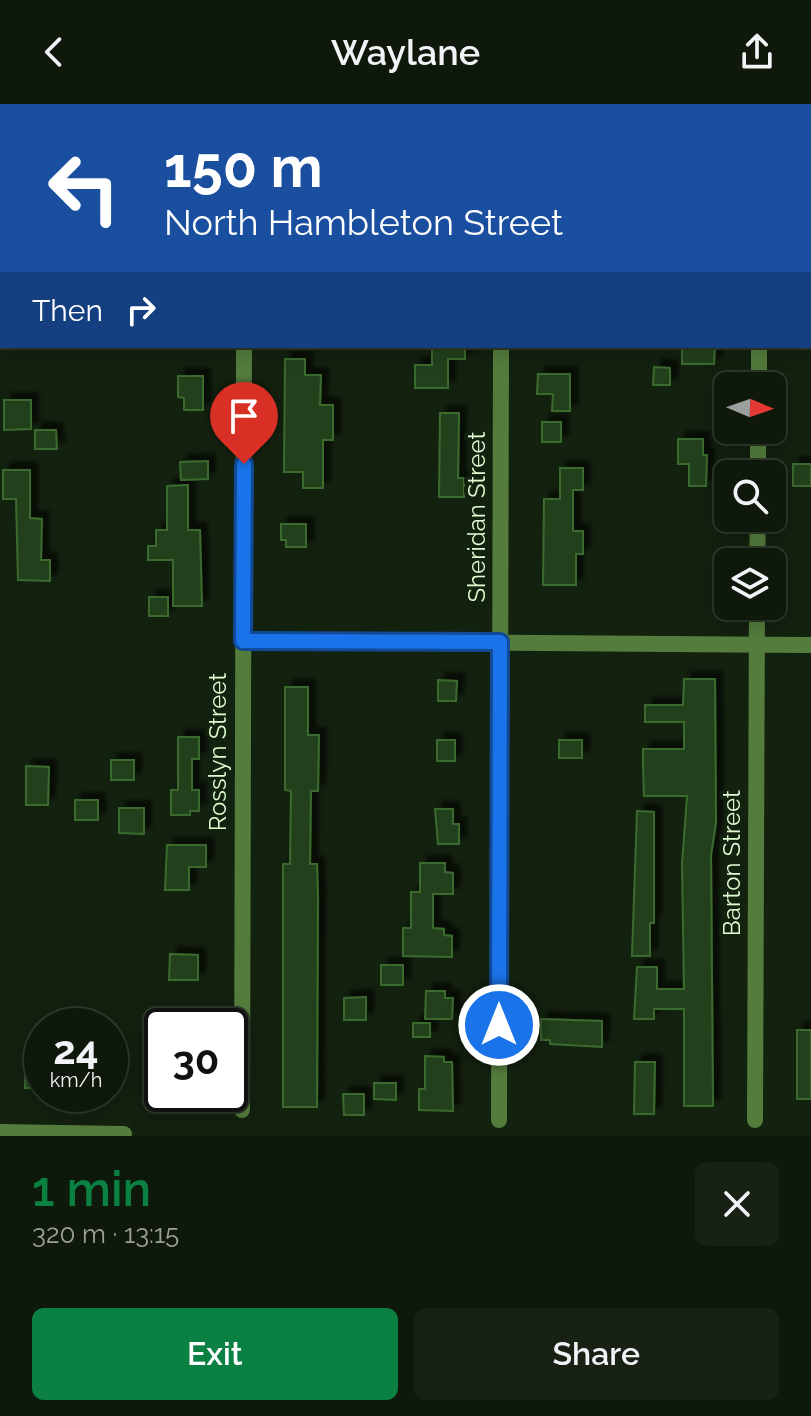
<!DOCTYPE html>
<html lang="en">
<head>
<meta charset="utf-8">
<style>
  body { margin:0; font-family:Raleway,sans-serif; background:#172214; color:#f1f3f6; height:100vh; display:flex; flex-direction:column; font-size:30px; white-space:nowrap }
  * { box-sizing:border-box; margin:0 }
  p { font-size:26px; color:#9ba09d }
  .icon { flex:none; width:44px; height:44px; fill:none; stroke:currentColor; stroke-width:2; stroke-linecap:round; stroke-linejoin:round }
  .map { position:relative; height:1032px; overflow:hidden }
  .details { display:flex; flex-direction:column; background:#0e190b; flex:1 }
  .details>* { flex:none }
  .top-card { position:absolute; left:0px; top:0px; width:812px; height:244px; box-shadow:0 4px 20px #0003,0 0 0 2px #2e382c; background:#1a4fa0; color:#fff; overflow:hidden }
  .needle { width:52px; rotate:92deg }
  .buttons { position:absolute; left:714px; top:268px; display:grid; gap:16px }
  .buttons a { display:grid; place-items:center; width:72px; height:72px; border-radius:12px; background:#0e190b; box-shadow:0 4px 20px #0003,0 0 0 2px #2e382c; font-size:40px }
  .speed { position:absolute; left:24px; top:904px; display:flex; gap:16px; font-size:40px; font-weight:700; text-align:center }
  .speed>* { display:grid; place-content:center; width:104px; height:104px; border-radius:50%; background:#0e190b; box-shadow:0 4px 20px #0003,0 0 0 2px #2e382c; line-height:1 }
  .speed small { font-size:20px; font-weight:400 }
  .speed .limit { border:4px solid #111; border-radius:12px; background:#fff; color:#111 }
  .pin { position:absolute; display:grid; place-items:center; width:68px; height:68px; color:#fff; margin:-82px -34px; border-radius:50% 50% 50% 0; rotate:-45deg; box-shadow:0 0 8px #0007 }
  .pin .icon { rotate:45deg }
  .me { position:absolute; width:88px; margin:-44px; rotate:0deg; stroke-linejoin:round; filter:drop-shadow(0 0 6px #0008) }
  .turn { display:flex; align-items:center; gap:28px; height:168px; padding:0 32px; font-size:36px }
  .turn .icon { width:104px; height:104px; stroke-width:2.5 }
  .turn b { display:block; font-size:56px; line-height:68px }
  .then { display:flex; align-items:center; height:76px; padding:0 32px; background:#0003; gap:16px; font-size:30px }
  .round { display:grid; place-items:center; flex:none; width:84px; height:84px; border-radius:12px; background:#172214 }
  .overview { display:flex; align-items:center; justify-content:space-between; height:136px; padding:0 32px }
  h1 { font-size:48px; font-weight:600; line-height:60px; color:#0b8043 }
  .button { display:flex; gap:16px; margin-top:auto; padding:16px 32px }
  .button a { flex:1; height:92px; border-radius:12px; background:#0b8043; color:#fff; font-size:32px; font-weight:600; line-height:92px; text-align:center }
  .button a+a { background:#172214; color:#f1f3f6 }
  header { display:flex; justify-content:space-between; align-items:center; height:104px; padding:0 32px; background:#0e190b; font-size:36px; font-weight:600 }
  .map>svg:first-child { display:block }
  .building { fill:#23411c; stroke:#3b6b2f; stroke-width:2; filter:url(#shadow) }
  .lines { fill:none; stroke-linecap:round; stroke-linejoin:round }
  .street { stroke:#547d3d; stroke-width:16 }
  .secondary { stroke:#a1f66f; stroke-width:16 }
  .route-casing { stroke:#114b97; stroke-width:20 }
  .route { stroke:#1a73e8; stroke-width:14 }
  .labels { text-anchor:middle; stroke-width:8; stroke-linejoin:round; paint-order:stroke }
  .street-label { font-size:24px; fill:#ddfcd1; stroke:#13210f }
</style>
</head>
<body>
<header><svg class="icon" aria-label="back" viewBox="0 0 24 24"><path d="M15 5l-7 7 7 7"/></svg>Waylane<svg class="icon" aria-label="share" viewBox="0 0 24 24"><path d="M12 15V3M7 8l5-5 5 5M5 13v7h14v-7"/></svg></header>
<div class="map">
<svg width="811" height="1032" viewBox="0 0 811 1032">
  <defs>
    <filter id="shadow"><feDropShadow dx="7" dy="-7" stdDeviation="2" flood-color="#0009"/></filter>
  </defs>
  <rect width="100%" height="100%" fill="#13210f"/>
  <!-- building -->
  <g class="building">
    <path d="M432,242H465V255H448V284H415V261H432Z"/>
    <path d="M682,242H715L714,260H682Z"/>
    <path d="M285,255H305V271H321L320,301H333V336H323V384H303V368H284Z"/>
    <path d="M654,263L670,264V281H653Z"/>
    <path d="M538,270H570V307H552L553,290H537Z"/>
    <path d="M178,272H203V306H184V294L178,293Z"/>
    <path d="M4,296H31V325L4,326Z"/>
    <path d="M440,309H459L458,374H464V393H439Z"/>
    <rect x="542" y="318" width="19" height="20"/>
    <path d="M35,326H56L57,345H35Z"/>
    <path d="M678,335H703V351H707L706,382H689V360H678Z"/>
    <path d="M208,357V375L181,376L180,358Z"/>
    <rect x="793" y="360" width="18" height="22"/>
    <path d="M560,364H583V386H573V427H583V450H576V481H543L544,395H560Z"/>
    <path d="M3,366H30V414L42,415L41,456H50V477L18,476L16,395H3Z"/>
    <path d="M188,381V426H200L202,502H173V456H148V442H156V426H167V382Z"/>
    <path d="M281,420H306V443H286V436H281Z"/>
    <rect x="149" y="493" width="19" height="19"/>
    <path d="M684,575H715L716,719L711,751L713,1002H684V905H654V915H634L637,863H657V885H684L682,760L687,692H644L643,663V645H684V618H645V601H683Z"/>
    <path d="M438,576L457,577L456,597H438Z"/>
    <path d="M285,583H308V631H319L318,687H311L310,760H317L318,792L317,1003H283V760H290L291,687L285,686Z"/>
    <path d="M178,633H199V655H192V686H199V707H190V711H171V686H178Z"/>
    <rect x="437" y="636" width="18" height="21"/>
    <rect x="559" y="636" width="23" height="18"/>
    <rect x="111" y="656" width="23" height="20"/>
    <path d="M26,662L49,663L48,701H26Z"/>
    <rect x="75" y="696" width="23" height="20"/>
    <path d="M119,704H144V730L119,729Z"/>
    <path d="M435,705H453V720H459V740H438Z"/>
    <path d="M637,707L654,708V819H650V852H632Z"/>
    <path d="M167,741H206V763H189V786H165Z"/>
    <path d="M420,759H445V768L453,769V790H433V824L444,825V831L452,832V853L403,852V824H411V788H420Z"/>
    <path d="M170,850L198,851V876H169Z"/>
    <rect x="381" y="861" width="22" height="20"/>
    <path d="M426,887H445V894H453L452,915H425Z"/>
    <path d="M366,893V916H344V894Z"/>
    <path d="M541,915L602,917V943L550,940V936H541Z"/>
    <rect x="413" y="919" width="17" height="14"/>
    <rect x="797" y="926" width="14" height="69"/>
    <path d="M26,943L42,944V984H25Z"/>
    <path d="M425,952L444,953V958H452L453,1007L419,1006V985H425Z"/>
    <path d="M635,958H655L654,1010H634Z"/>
    <path d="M374,979H396V996L374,995Z"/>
    <path d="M343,990H364V1011H344Z"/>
  </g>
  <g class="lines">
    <!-- street -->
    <g class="street">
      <path d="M246,2V0"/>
      <path d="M759,282V242"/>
      <path d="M758,370V326"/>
      <path d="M757,458L758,414"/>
      <path d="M243,537L811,541"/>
      <path d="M242,1006L244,242"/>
      <path d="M499,1016L501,242"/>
      <path d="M755,1016L757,502"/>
      <path d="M0,1028L124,1030"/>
    </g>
    <!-- secondary -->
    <g class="secondary">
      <path d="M389,0L636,2"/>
      <path d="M810,3H811"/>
    </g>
  </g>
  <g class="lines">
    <defs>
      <path id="route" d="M244,360L243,537L500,538L499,921"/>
    </defs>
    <!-- route casing -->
    <use href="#route" class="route-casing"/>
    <!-- route -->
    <use href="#route" class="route"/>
  </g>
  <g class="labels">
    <!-- street labels -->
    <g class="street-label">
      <text transform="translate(477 413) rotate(-90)" y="8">Sheridan Street</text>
      <text transform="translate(218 648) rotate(-90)" y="8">Rosslyn Street</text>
      <text transform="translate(732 759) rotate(-90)" y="8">Barton Street</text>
    </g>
  </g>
</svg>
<div class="buttons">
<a><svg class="needle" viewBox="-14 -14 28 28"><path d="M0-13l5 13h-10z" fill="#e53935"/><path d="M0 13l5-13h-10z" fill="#9ba09d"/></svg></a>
<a><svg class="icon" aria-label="search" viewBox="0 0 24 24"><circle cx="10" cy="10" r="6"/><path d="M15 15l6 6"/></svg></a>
<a><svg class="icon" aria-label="layers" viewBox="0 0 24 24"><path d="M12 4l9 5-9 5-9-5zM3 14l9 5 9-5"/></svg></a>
</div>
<div class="speed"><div>24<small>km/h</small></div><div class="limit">30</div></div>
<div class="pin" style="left:244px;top:360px;background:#d93025"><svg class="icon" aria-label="arrive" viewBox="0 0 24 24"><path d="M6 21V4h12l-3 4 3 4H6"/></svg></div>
<svg class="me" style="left:499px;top:921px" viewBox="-20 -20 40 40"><circle r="17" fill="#1a73e8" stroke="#fff" stroke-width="3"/><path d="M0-11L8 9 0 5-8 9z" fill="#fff"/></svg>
<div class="top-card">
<div class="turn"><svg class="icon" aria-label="left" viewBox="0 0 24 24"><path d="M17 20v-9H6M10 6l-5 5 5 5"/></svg><div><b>150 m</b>North Hambleton Street</div></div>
<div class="then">Then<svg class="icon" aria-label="right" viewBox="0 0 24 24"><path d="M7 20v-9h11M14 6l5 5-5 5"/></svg></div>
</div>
</div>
<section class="details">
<div class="overview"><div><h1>1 min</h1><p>320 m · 13:15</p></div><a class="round"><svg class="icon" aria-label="close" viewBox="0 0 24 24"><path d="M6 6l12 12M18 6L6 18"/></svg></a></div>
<div class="button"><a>Exit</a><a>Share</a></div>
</section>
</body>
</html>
